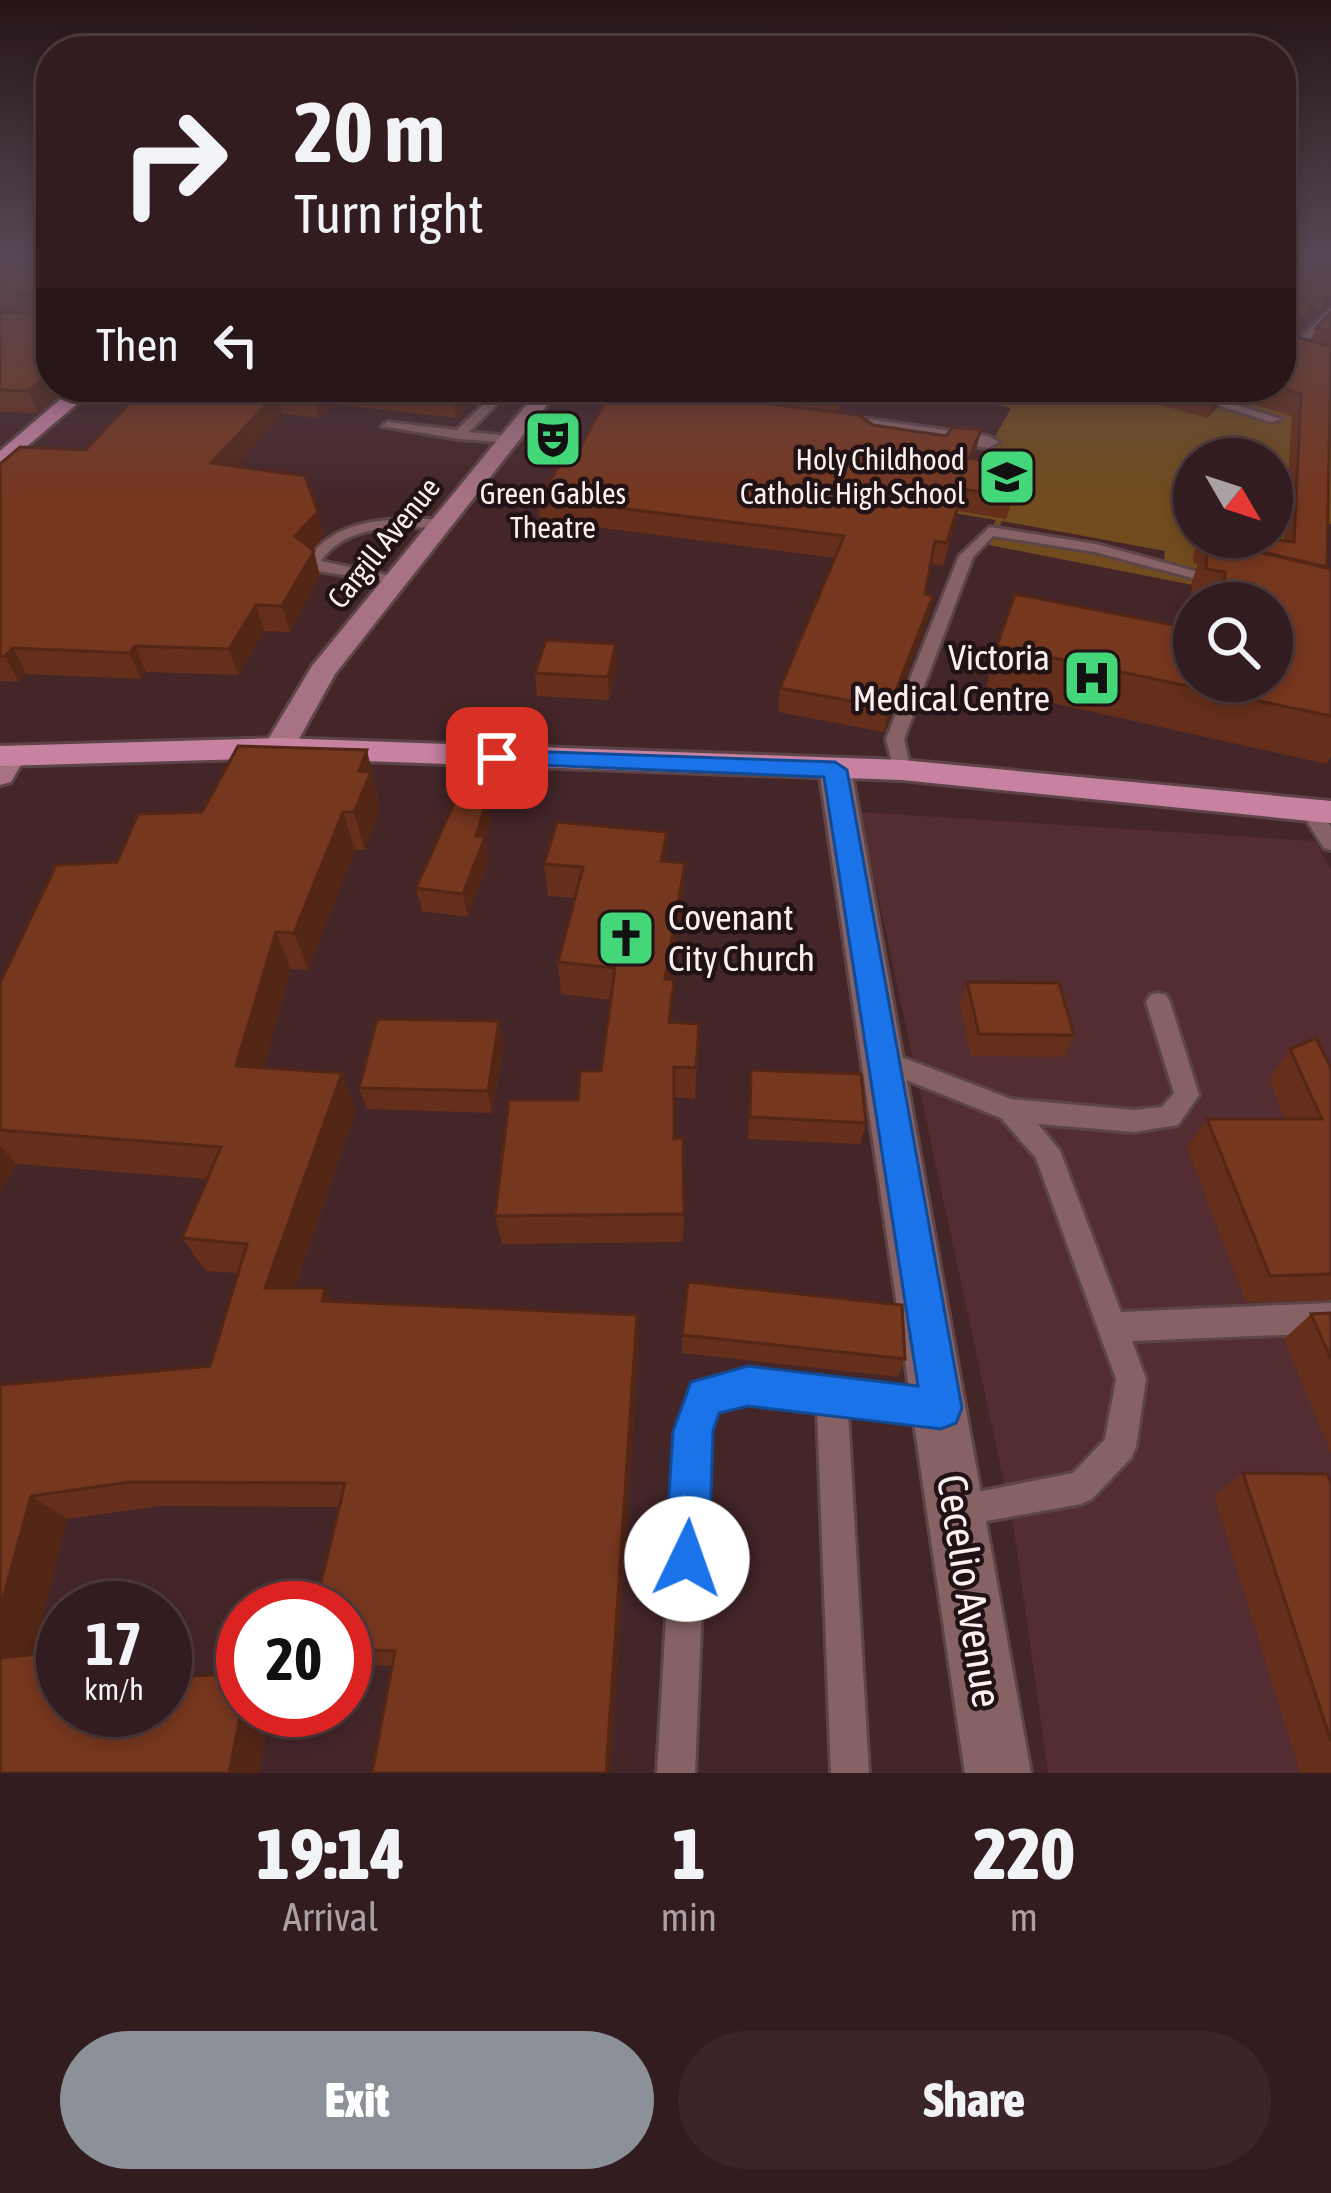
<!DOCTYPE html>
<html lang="en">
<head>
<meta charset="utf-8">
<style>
  body { margin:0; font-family:"Asap Condensed",sans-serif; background:#3b2528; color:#f1f3f6; height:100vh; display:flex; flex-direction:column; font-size:45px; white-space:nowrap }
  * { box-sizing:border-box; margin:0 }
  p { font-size:39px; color:#a9a1a4 }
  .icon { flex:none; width:66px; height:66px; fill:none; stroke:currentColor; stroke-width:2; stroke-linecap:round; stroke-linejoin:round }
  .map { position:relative; height:1773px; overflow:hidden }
  .details { display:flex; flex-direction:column; background:#331c1f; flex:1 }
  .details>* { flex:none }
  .top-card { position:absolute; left:36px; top:36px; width:1260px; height:366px; border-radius:48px; box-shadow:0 6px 18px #0003,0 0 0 3px #4e3a3d; background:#331c1f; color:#f1f3f6; overflow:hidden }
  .needle { width:78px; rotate:129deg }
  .tools { position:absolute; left:1173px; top:438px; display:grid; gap:24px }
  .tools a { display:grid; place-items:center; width:120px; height:120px; border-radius:50%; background:#331c1f; box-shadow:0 6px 18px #0003,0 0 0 3px #4e3a3d; font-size:60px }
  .speed { position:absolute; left:36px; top:1581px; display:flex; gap:24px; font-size:60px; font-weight:700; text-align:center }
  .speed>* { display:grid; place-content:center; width:156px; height:156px; border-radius:50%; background:#331c1f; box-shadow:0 6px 18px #0003,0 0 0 3px #4e3a3d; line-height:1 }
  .speed small { font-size:30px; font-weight:400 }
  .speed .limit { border:18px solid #d22; background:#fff; color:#111 }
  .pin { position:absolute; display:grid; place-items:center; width:102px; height:102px; color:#fff; margin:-51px; border-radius:24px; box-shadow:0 6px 18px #0006 }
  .me { position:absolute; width:132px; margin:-66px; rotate:3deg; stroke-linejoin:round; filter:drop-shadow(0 0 9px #0008) }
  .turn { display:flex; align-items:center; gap:42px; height:252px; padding:0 60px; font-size:54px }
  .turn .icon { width:156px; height:156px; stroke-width:2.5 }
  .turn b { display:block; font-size:84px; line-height:102px }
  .then { display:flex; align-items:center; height:114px; padding:0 60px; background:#0003; gap:24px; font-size:45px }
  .eta { display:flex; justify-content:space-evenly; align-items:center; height:204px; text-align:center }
  .eta b { font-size:72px; font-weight:800; line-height:84px }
  .button { display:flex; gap:24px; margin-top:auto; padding:24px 60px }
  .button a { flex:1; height:138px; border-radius:72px; background:#8c9099; color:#fff; font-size:48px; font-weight:800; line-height:138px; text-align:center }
  .button a+a { background:#3b2528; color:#f1f3f6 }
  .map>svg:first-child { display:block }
  .built { fill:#532d31 }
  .green { fill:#724c1e; fill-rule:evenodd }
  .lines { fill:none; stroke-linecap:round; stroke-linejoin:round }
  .lane-casing { stroke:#5c4447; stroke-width:6 }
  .street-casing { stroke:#5c4447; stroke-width:6 }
  .secondary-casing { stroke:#5c4447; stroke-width:6 }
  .primary-casing { stroke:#5c4447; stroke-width:6 }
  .lane { fill:#866265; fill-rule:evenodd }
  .street { fill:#866265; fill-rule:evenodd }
  .secondary { fill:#a77284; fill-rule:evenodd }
  .primary { fill:#c782a2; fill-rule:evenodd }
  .wall { fill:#652f1b }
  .shaded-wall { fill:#532616 }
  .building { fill:#76371f; stroke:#532616; stroke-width:3 }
  .route { fill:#1a73e8; stroke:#114b97; stroke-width:3 }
  .labels { text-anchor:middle; stroke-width:9; stroke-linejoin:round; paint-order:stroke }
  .far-poi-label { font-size:30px; fill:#fceff0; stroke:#211315; text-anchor:end }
  .far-street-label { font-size:30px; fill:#fceff0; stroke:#211315 }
  .poi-label { font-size:36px; fill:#fceff0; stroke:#211315; text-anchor:end }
  .near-street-label { font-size:42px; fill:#fceff0; stroke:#211315 }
</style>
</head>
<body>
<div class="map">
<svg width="1331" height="1773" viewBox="0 0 1331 1773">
  <rect width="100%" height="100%" fill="#442629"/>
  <!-- built -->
  <path class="built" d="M860,812L1315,841L1331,869V1773H1048L1014,1529Z"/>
  <!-- green -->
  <path class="green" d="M911,387H1096L1207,417L1217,407L1140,387H1281L1331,416V524L1321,523L1316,609L984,544L996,520L953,513L1011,408ZM1194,459H1272V537H1194ZM1002,521L1165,551L1164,564L997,533Z"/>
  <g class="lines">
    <defs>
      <g id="lane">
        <path d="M1331,308V317L1299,351L1331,360V367L1288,354V350Z"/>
        <path d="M465,387H480L502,399L469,432L509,436L513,437V443L459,439L382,426L388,422L457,430L488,400Z"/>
        <path d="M1161,387H1179L1281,419L1271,422Z"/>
        <path d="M427,519L443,520L450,524L443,528C401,527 348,522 321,561L401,578V584L318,571L306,561C335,520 380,519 427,519Z"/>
        <path d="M990,527L1096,544L1227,580L1219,585L1095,552L993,536L973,557L904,739L911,770L902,776L895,774L886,739L959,556Z"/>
        <path d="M1309,802L1316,804L1331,827V850L1324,848L1299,809Z"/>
        <path d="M1158,993L1166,995L1170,1002L1199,1095L1178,1125L1134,1132L1038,1124L1060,1151L1121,1312L1331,1303V1333L1132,1341L1146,1379L1136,1447L1131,1458L1092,1499L1081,1504L959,1526L947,1522L943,1510L947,1498L1073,1473L1105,1439L1116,1379L1036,1158L1001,1118L874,1067L871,1060L874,1053L883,1050L1011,1099L1134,1110L1162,1107L1174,1093L1146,1002L1150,995Z"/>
        <path d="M748,1371L935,1393L946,1397L950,1408L946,1419L935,1423L848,1413L869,1773H831L817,1409L748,1401L716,1409L709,1431L695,1773H657L677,1431L694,1385Z"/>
      </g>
      <g id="street">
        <path d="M550,387H608L667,399L657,405Z"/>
        <path d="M825,413L988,436L999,442L988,448L818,423L815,419Z"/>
        <path d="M835,759L851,769L1031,1773H965L819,769Z"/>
      </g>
      <g id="secondary">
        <path d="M541,387H561L335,674L290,755H268L263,748L312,666Z"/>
        <path d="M10,746L26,756L11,782L0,785V749Z"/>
      </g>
      <g id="primary">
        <path d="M75,387H97L0,469V451Z"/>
        <path d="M279,738L902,760L1331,801V823L902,780L279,758L0,766V746Z"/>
      </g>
    </defs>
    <!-- lane casing -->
    <use href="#lane" class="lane-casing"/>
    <!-- street casing -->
    <use href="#street" class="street-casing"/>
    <!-- secondary casing -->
    <use href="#secondary" class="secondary-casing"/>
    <!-- primary casing -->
    <use href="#primary" class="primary-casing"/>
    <!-- lane -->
    <use href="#lane" class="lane"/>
    <!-- street -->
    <use href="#street" class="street"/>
    <!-- secondary -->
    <use href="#secondary" class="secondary"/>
    <!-- primary -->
    <use href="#primary" class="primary"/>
  </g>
  <!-- wall -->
  <g class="wall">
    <path d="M0,254H51V313L0,310Z"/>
    <path d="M1281,254H1331V297L1327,296L1322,309H1312L1306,325L1295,336L1311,340L1316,328L1331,312V416L1329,418L1327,568L1331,573V757L1327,764L986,688L997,646L1194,681L1272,603H1194V611L1190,610L1192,581L1198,564L1193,563L1194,553L1200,537H1260L1284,541L1292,416L1221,395L1216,409L1207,418L1096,387H1281Z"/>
    <path d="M0,312L38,413L0,412Z"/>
    <path d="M144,387H475L476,399L456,418L333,404L318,418L283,414L236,467L318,512L324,537L312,550L320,576L290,632L264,631L238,675L146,672L141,679L26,674L19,682L0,681V464L86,450Z"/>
    <path d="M641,387H856L838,412Z"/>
    <path d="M873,425L946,436L981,430L973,458L1017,488L1006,519L958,511L943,566L931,564L925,594L933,596L928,619L884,732L778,712L780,688L835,558L540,520L538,498L577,453Z"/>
    <path d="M617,666L609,700L537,696L535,673Z"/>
    <path d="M377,787L376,791L380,809L365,850H355L308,970L291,969L264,1067L356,1109L295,1288H325L332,1301L637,1315L639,1345L610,1773H372L392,1666L345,1664V1608L339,1507L160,1506L67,1519L33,1655L63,1710H270L259,1773H0V1385L210,1366L238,1273L206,1271L182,1238L207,1179L16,1164L0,1192V983L117,862L202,812Z"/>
    <path d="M491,821L486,839L489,860L468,917L422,911L416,888Z"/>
    <path d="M667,861L684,895L670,980L673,1011L672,1023L699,1024L695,1099L674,1097V1139L684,1214L683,1242L502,1244L495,1216L578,1100L601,1071L611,1000L561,994L558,962L575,898L548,896L544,864Z"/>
    <path d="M967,982L1074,1035L1064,1057L971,1056L960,1005Z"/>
    <path d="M504,1043L492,1113L367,1109L359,1088Z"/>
    <path d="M1290,1049L1331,1068V1300L1246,1302L1187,1148L1207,1119H1285L1269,1079Z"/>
    <path d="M751,1070L866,1123L860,1144L748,1139Z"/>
    <path d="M1331,1313V1453L1284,1339L1311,1314Z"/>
    <path d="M682,1335L905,1359L898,1377L682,1353Z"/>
    <path d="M1243,1473L1331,1483V1773H1300L1214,1495Z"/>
  </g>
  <!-- shaded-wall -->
  <g class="shaded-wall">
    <path d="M51,291V313L44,294Z"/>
    <path d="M1314,305L1306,325L1285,347L1293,326Z"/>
    <path d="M51,373V387H70L38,413L28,391Z"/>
    <path d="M322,387H329L333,404L318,418L313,395Z"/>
    <path d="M463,387H475L476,399L456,418L453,396Z"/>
    <path d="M842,387H856L838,412L840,390Z"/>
    <path d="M1224,387L1216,409L1207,418L1215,395Z"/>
    <path d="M278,392L283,414L218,487L211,463Z"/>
    <path d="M981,430L976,451L965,479L969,458Z"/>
    <path d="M318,512L324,537L302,561L295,536Z"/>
    <path d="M314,551L320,576L290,632L282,606Z"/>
    <path d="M933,596L928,619L884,732L889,708Z"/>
    <path d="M256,605L264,631L238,675L229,649Z"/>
    <path d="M616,644L617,666L609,700L608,677Z"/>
    <path d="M135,646L146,672L141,679L130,653Z"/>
    <path d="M13,648L26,674L19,682L5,656Z"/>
    <path d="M367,750L380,809L365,850L354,812L359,771Z"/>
    <path d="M488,798L491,821L486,839L489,860L468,917L463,894L476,836Z"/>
    <path d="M343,812L355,850L308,970L294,933Z"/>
    <path d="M667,832V864L661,861Z"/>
    <path d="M685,863L684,895L665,1011V979Z"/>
    <path d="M276,932L291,969L255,1102L236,1066Z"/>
    <path d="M674,980L673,1011L669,1054V1022Z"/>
    <path d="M499,1021L504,1043L492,1113L488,1091Z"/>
    <path d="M342,1073L356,1109L284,1319L265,1288Z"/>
    <path d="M0,1146L16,1164L0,1192Z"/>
    <path d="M325,1288L342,1319L322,1301Z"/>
    <path d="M637,1315L639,1345L610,1773H606Z"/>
    <path d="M31,1496L67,1519L28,1675L0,1665V1609Z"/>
    <path d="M243,1701V1710H270L259,1773H229Z"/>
  </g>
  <!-- building -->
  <g class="building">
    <path d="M2,254H51V291L44,294L0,291V255Z"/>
    <path d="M1281,254H1287L1285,262L1331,272V276L1289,265L1285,278L1330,290L1286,288L1285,300L1314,305L1293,326V336L1331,346L1327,567L1203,538L1260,537L1294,542L1301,394L1277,387H1281Z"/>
    <path d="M0,312L51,315V373L28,391L0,390Z"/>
    <path d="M1331,312V332L1316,328Z"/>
    <path d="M144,387H322L313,395L278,392L211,463L305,476L318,512L295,536L314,551L282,606L256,605L229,649L135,646L130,653L13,648L5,656H0V464L20,447L86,450Z"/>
    <path d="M373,387H463L453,396Z"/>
    <path d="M613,387H634L859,415L873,425L946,436L953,427L981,430L969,458L1022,466L1012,497L963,489L947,543L935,541L925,594L933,596L889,708L780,688L844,536L538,498L569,452L577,453Z"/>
    <path d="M1184,387H1224L1215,395Z"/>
    <path d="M1208,540L1331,569V716L997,646L1015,594L1194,629V681H1272V603H1222L1225,572L1206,569Z"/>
    <path d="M546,640L616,644L608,677L535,673Z"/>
    <path d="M238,746L367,750L359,771L371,772L354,812H343L294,933L276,932L236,1066L342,1073L265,1288H325L322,1301L637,1315L606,1773H372L395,1651L345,1649V1608H315L345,1483L130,1482L31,1496L0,1609V1385L210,1366L247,1244L182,1238L221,1147L0,1130V983L56,865L117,862L138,814L202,812Z"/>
    <path d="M457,796L488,798L476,836L485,837L463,894L416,888Z"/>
    <path d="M557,822L667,832L661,861L685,863L665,979L674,980L669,1022L699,1024L696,1068L674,1067V1139L683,1138L684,1214L495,1216L509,1100H578L580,1071H601L615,968L558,962L583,867L544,864Z"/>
    <path d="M967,982L1059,983L1074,1035L979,1034Z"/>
    <path d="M377,1019L499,1021L488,1091L359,1088Z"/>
    <path d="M1316,1038L1331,1068V1274L1270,1276L1207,1119H1322L1290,1049Z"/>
    <path d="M751,1070L861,1074L866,1123L750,1117Z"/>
    <path d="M688,1282L902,1305L905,1359L682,1335Z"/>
    <path d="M1331,1313V1359L1311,1314Z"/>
    <path d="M1243,1473L1327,1474L1331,1483V1741Z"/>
    <path d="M63,1651V1710H165V1677L243,1674V1701L229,1773H0V1658Z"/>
  </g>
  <!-- sky -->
  <linearGradient id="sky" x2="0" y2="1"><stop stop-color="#251517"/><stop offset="0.51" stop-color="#564754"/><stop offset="1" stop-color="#564754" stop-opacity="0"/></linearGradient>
  <rect width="1331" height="502" fill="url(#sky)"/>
  <!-- route -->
  <path class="route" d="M497,750L835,762L847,770L962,1408L956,1423L941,1429L748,1406L719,1413L713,1431L709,1559L702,1575L687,1581L671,1575L665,1559L673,1431L691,1382L748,1366L918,1386L824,777L488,763L485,758Z"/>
  <!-- icons -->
  <defs>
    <symbol id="theatre-square" viewBox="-11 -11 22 22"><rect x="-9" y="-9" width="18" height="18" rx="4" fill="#44d77a" stroke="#211315"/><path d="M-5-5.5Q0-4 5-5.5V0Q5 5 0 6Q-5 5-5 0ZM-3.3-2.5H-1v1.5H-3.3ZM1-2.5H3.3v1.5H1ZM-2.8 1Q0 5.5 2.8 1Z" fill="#111"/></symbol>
    <symbol id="school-square" viewBox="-11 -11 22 22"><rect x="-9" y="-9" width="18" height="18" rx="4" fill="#44d77a" stroke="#211315"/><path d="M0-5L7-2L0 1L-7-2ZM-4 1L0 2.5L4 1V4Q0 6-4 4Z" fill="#111"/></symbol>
    <symbol id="hospital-square" viewBox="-11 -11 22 22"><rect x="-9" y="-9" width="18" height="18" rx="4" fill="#44d77a" stroke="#211315"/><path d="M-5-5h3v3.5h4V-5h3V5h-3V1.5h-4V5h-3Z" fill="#111"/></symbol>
    <symbol id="church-square" viewBox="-11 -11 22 22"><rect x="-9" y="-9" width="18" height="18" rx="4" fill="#44d77a" stroke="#211315"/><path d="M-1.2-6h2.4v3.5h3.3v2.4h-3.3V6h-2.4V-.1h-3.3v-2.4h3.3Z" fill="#111"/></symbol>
  </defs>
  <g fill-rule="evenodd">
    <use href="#theatre-square" x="520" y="406" width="66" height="66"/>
    <use href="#school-square" x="974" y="444" width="66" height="66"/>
    <use href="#hospital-square" x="1059" y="645" width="66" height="66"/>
    <use href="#church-square" x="593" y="905" width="66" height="66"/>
  </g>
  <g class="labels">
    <!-- far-poi labels -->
    <g class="far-poi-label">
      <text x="965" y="470">Holy Childhood<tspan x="965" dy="34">Catholic High School</tspan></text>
      <text x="553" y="504" text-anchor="middle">Green Gables<tspan x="553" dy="34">Theatre</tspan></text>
    </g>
    <!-- far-street labels -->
    <g class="far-street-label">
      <text transform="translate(384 543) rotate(-51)" y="10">Cargill Avenue</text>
    </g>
    <!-- poi labels -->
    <g class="poi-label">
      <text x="1050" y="670">Victoria<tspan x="1050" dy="41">Medical Centre</tspan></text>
      <text x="668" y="930" text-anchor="start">Covenant<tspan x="668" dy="41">City Church</tspan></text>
    </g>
    <!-- near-street labels -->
    <g class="near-street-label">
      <text transform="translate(970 1591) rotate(81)" y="15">Cecelio Avenue</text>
    </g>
  </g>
</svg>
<div class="tools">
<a><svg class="needle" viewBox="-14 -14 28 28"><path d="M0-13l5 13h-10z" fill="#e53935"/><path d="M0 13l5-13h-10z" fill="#a9a1a4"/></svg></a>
<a><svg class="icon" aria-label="search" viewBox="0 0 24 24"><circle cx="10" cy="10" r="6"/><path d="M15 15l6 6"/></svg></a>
</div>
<div class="speed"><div>17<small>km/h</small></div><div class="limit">20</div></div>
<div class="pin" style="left:497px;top:758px;background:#d93025"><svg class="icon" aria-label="arrive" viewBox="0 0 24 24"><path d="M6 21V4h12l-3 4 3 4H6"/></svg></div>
<svg class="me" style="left:687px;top:1559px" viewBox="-20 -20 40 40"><circle r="19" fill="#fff"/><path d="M0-13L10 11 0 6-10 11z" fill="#1a73e8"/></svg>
<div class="top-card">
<div class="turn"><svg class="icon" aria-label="right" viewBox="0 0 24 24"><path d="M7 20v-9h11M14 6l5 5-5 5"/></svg><div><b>20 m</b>Turn right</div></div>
<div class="then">Then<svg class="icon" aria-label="left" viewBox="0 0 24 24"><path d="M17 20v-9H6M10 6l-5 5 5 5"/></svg></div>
</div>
</div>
<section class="details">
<div class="eta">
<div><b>19:14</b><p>Arrival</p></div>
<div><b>1</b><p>min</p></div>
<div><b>220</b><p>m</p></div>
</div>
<div class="button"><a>Exit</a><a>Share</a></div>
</section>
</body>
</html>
